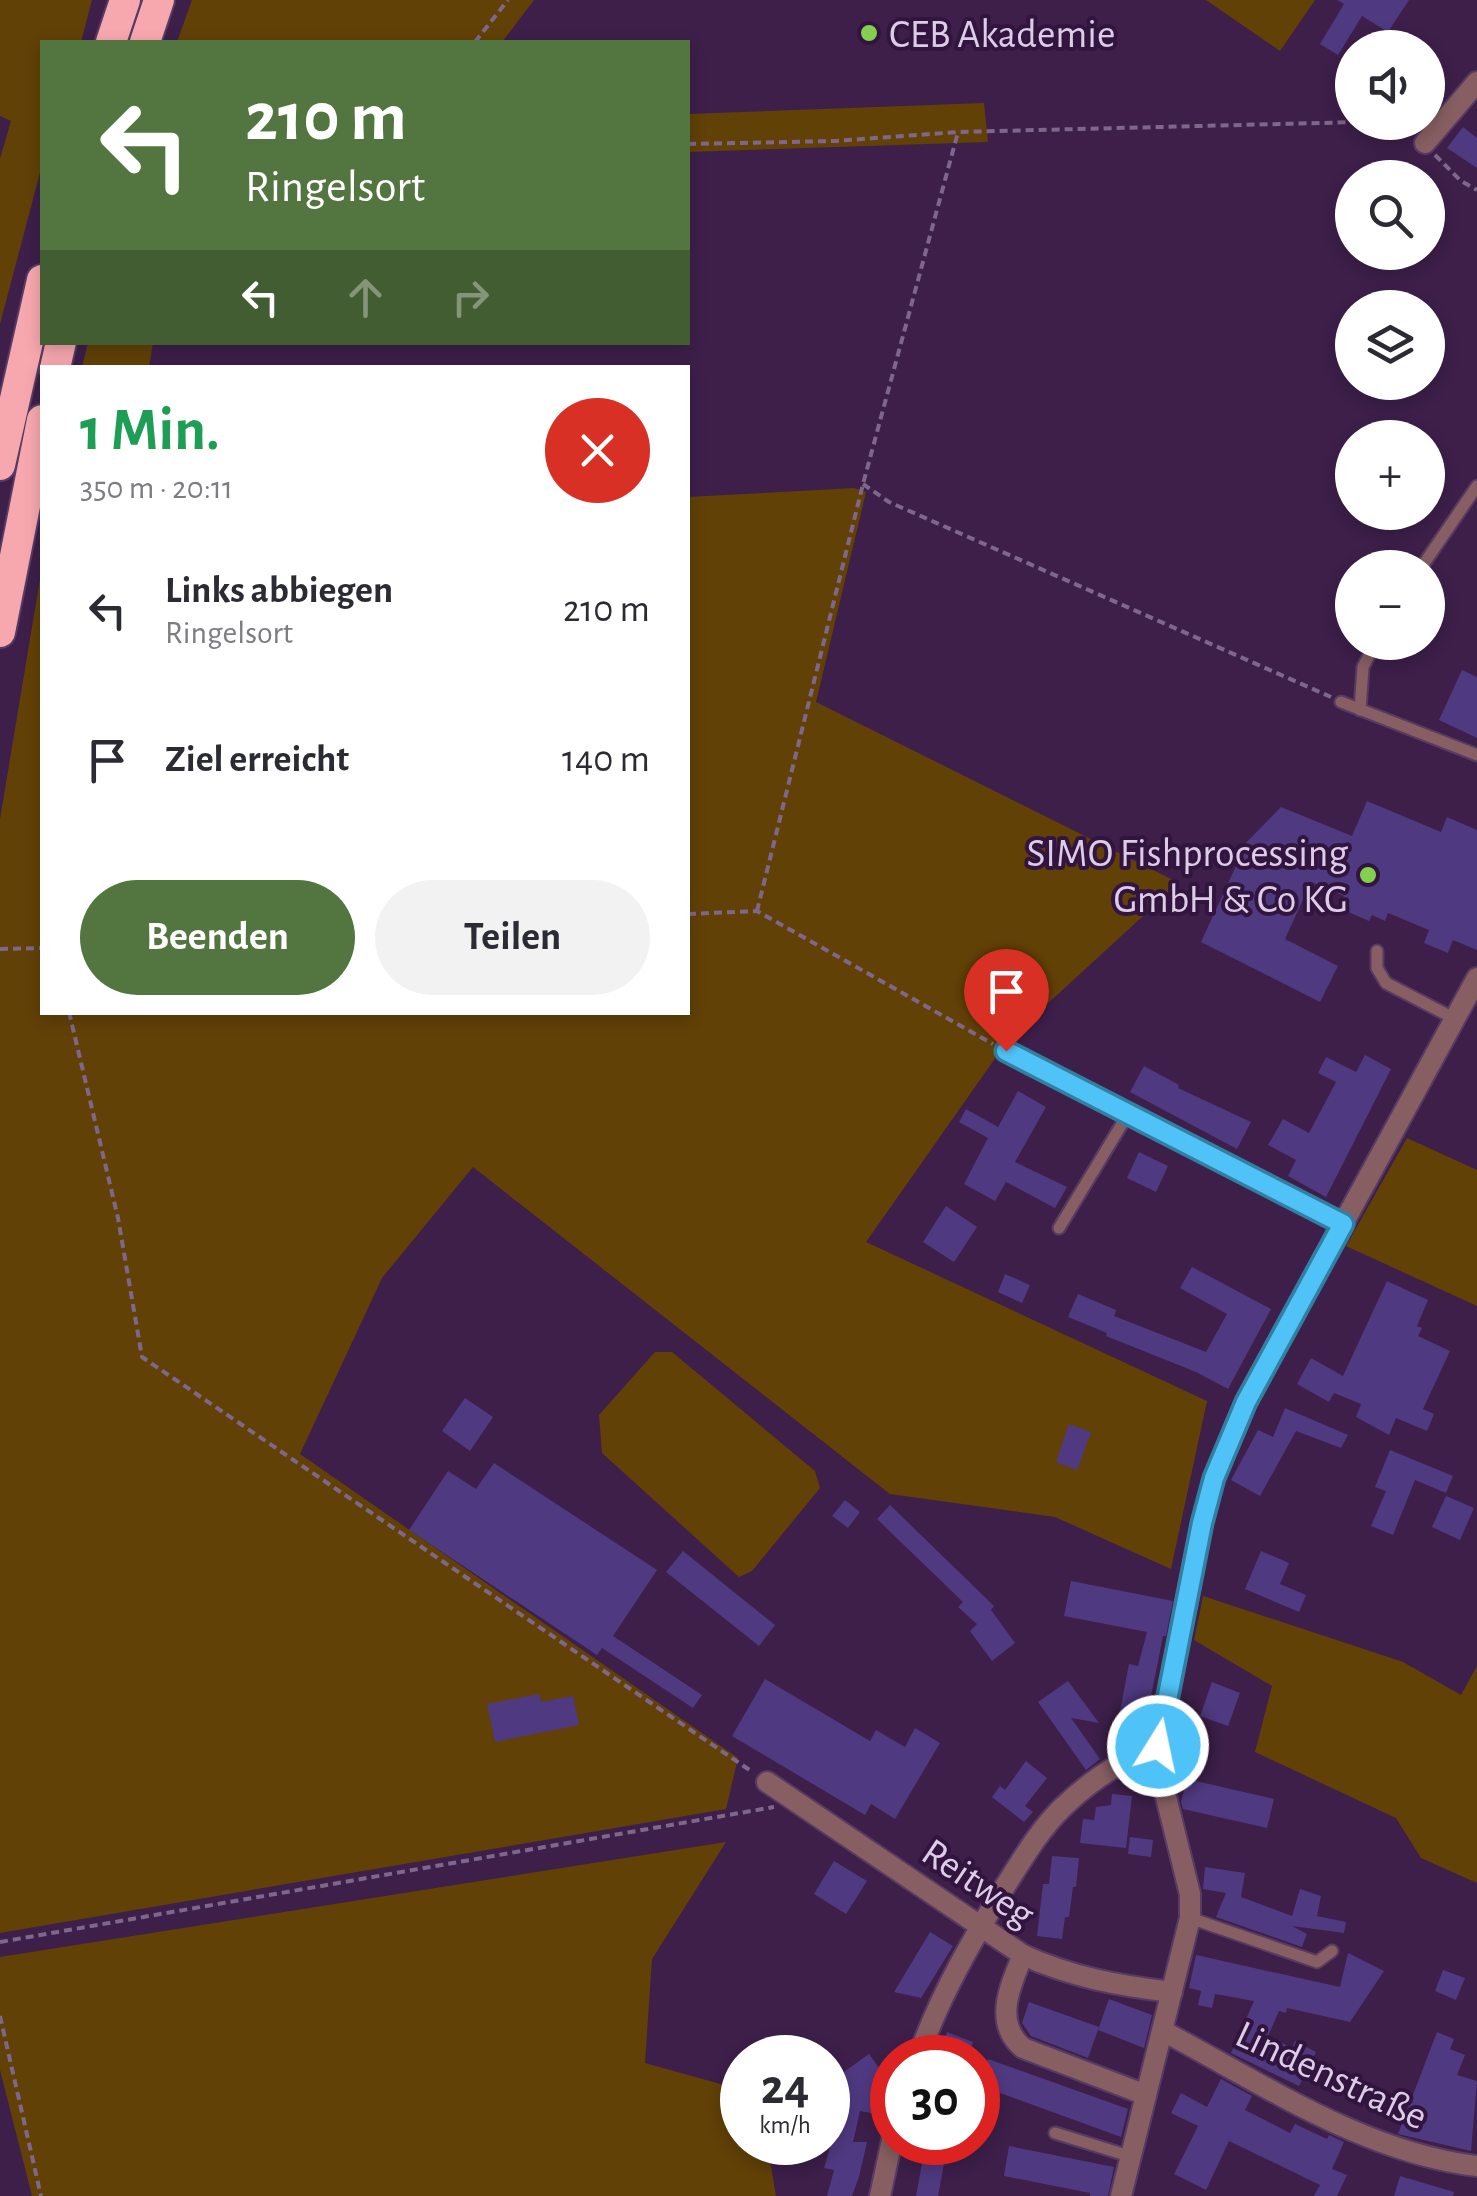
<!DOCTYPE html>
<html lang="de">
<head>
<meta charset="utf-8">
<style>
  body { margin:0; font-family:"Alegreya Sans",sans-serif; background:#f2f2f3; color:#2b2b33; height:100vh; display:flex; flex-direction:column; font-size:38px; white-space:nowrap }
  * { box-sizing:border-box; margin:0 }
  p { font-size:32px; color:#7c7c81 }
  .icon { flex:none; width:55px; height:55px; fill:none; stroke:currentColor; stroke-width:2; stroke-linecap:round; stroke-linejoin:round }
  .map { position:relative; flex:1; overflow:hidden }
  .panel { position:absolute; left:40px; top:365px; width:650px; height:650px; display:flex; flex-direction:column; background:#fff; border-radius:0px; box-shadow:0 5px 15px #0003 }
  .panel>* { flex:none }
  .banner { position:absolute; left:40px; top:40px; width:650px; height:305px; border-radius:0px; box-shadow:0 5px 15px #0003; background:#53753f; color:#fff; overflow:hidden }
  .fabs { position:absolute; left:1335px; top:30px; display:grid; gap:20px }
  .fabs a { display:grid; place-items:center; width:110px; height:110px; border-radius:50%; background:#fff; box-shadow:0 5px 15px #0003; font-size:50px }
  .speed { position:absolute; left:720px; top:2035px; display:flex; gap:20px; font-size:50px; font-weight:700; text-align:center }
  .speed>* { display:grid; place-content:center; width:130px; height:130px; border-radius:50%; background:#fff; box-shadow:0 5px 15px #0003; line-height:1 }
  .speed small { font-size:25px; font-weight:400 }
  .speed .limit { border:15px solid #d22; background:#fff; color:#111 }
  .pin { position:absolute; display:grid; place-items:center; width:85px; height:85px; color:#fff; margin:-102px -42px; border-radius:50% 50% 50% 0; rotate:-45deg; box-shadow:0 0 10px #0007 }
  .pin .icon { rotate:45deg }
  .me { position:absolute; width:110px; margin:-55px; rotate:10deg; stroke-linejoin:round; filter:drop-shadow(0 0 8px #0008) }
  .turn { display:flex; align-items:center; gap:35px; height:210px; padding:0 40px; font-size:45px }
  .turn .icon { width:130px; height:130px; stroke-width:2.5 }
  .turn b { display:block; font-size:70px; line-height:85px }
  .lanes { display:flex; align-items:center; height:95px; padding:0 40px; background:#0003; justify-content:center; gap:50px; direction:ltr }
  .lanes .off { opacity:.35 }
  .round { display:grid; place-items:center; flex:none; width:105px; height:105px; border-radius:52px; background:#f2f2f3 }
  .overview { display:flex; align-items:center; justify-content:space-between; height:170px; padding:0 40px }
  h1 { font-size:60px; font-weight:600; line-height:75px; color:#1e9e55 }
  .cta { display:flex; gap:20px; margin-top:auto; padding:20px 40px }
  .cta a { flex:1; height:115px; border-radius:60px; background:#53753f; color:#fff; font-size:40px; font-weight:600; line-height:115px; text-align:center }
  .cta a+a { background:#f2f2f3; color:#2b2b33 }
  ul { padding:0; list-style:none }
  li { display:flex; align-items:center; gap:30px; height:150px; padding:0 40px }
  li div { flex:1 }
  li b { display:block; font-size:38px }
  li em { font-style:normal }
  .map>svg:first-child { display:block }
  .green { fill:#624107 }
  .building { fill:#4f3981 }
  .lines { fill:none; stroke-linecap:round; stroke-linejoin:round }
  .lane-casing { stroke:#573b63; stroke-width:15 }
  .street-casing { stroke:#573b63; stroke-width:24 }
  .highway-casing { stroke:#573b63; stroke-width:34 }
  .path { stroke:#7f678b; stroke-width:4; stroke-dasharray:8 5; stroke-linecap:butt }
  .lane { stroke:#875f62; stroke-width:11 }
  .street { stroke:#875f62; stroke-width:20 }
  .highway { stroke:#f7a8ae; stroke-width:30 }
  .route-casing { stroke:#337fa1; stroke-width:25 }
  .route { stroke:#4fc3f7; stroke-width:18 }
  .poi-dot { fill:#84cf4d; stroke:#32153f; stroke-width:4 }
  .labels { text-anchor:middle; stroke-width:8; stroke-linejoin:round; paint-order:stroke }
  .poi-label { font-size:40px; fill:#ddcce7; stroke:#32153f; text-anchor:start }
  .street-label { font-size:40px; fill:#ddcce7; stroke:#32153f }
</style>
</head>
<body>
<div class="map">
<svg width="1477" height="2196" viewBox="0 0 1477 2196">
  <rect width="100%" height="100%" fill="#3d1f4a"/>
  <!-- green -->
  <g class="green">
    <path d="M0,0H92L81,42H42V165L0,324V159L11,121L0,116Z"/>
    <path d="M192,0H534L502,42H177Z"/>
    <path d="M1206,0H1315L1280,51Z"/>
    <path d="M984,103L988,142L688,152V114Z"/>
    <path d="M88,343H153L149,367H82Z"/>
    <path d="M854,488L866,492L816,702L1179,883L1008,1040L866,1242L1207,1401L1171,1569L1055,1517L890,1494L473,1167L382,1278L300,1454L738,1758L726,1809L0,1933V819L42,567V1012H688V497Z"/>
    <path d="M1407,1138L1477,1170V1306L1346,1246Z"/>
    <path d="M655,1352H672L815,1471L820,1488L752,1571L739,1577L602,1453L599,1415Z"/>
    <path d="M1203,1596L1403,1662L1461,1695L1477,1666V1883L1421,1858L1396,1818L1255,1752L1272,1686L1194,1640Z"/>
    <path d="M726,1842L652,1959L645,2063L742,2090V2142L767,2143L776,2196H32L0,2070V1957Z"/>
  </g>
  <!-- building -->
  <g class="building">
    <path d="M1337,0H1409L1388,32L1362,16L1338,55L1320,44L1344,4Z"/>
    <path d="M1463,127L1477,138V168L1447,148Z"/>
    <path d="M1462,670L1477,677V738L1439,720Z"/>
    <path d="M1367,801L1441,832L1447,817L1477,830V950L1453,940L1448,953L1424,943L1429,930L1388,913L1385,921L1372,915L1369,921L1339,908L1344,896L1311,882L1285,939L1338,966L1320,1002L1201,942L1242,853L1238,851L1281,807L1352,836Z"/>
    <path d="M1365,1055L1391,1069L1326,1197L1288,1176L1296,1160L1268,1145L1283,1119L1309,1133L1336,1082L1318,1073L1326,1057L1356,1072Z"/>
    <path d="M1144,1066L1179,1085L1178,1088L1251,1122L1237,1149L1130,1092Z"/>
    <path d="M1018,1091L1046,1107L1015,1162L1067,1187L1055,1208L1006,1182L995,1201L964,1184L988,1138L959,1122L966,1109L998,1127Z"/>
    <path d="M1139,1152L1168,1166L1156,1192L1127,1178Z"/>
    <path d="M946,1206L977,1227L954,1262L923,1242Z"/>
    <path d="M1192,1267L1271,1309L1228,1389L1196,1372L1106,1336L1107,1333L1068,1317L1078,1294L1116,1310L1114,1316L1206,1352L1227,1314L1180,1288Z"/>
    <path d="M1005,1274L1030,1285L1022,1303L998,1292Z"/>
    <path d="M1387,1281L1428,1300L1417,1326L1422,1328L1418,1336L1450,1351L1423,1409L1434,1414L1427,1431L1396,1418L1389,1435L1356,1417L1361,1404L1334,1393L1329,1402L1297,1384L1311,1358L1343,1376Z"/>
    <path d="M465,1398L493,1417L470,1451L442,1431Z"/>
    <path d="M1285,1408L1348,1435L1341,1448L1296,1431L1260,1496L1231,1480L1258,1430L1273,1437Z"/>
    <path d="M1069,1424L1091,1432L1077,1470L1056,1462Z"/>
    <path d="M1390,1450L1453,1476L1446,1493L1415,1480L1393,1535L1371,1526L1386,1491L1375,1487Z"/>
    <path d="M494,1463L657,1570L613,1636L702,1695L693,1708L602,1648L597,1655L409,1530L448,1471L476,1489Z"/>
    <path d="M1446,1496L1474,1508L1460,1540L1432,1527Z"/>
    <path d="M845,1500L860,1512L848,1528L832,1516Z"/>
    <path d="M890,1505L994,1606L991,1610L1015,1643L992,1661L970,1631L977,1624L958,1607L963,1602L877,1519Z"/>
    <path d="M683,1551L775,1625L759,1646L666,1572Z"/>
    <path d="M1261,1551L1289,1563L1280,1584L1306,1595L1299,1612L1245,1589Z"/>
    <path d="M1071,1581L1173,1601L1166,1636H1163L1144,1732L1117,1727L1129,1664L1138,1666L1147,1632L1064,1616Z"/>
    <path d="M765,1679L870,1741L876,1730L905,1747L915,1728L940,1743L895,1819L871,1804L865,1815L732,1736Z"/>
    <path d="M1068,1681L1099,1723L1071,1718L1100,1759L1086,1770L1038,1702Z"/>
    <path d="M1212,1682L1240,1693L1228,1726L1200,1716Z"/>
    <path d="M539,1694L541,1702L573,1696L579,1725L495,1742L487,1704Z"/>
    <path d="M1026,1761L1047,1778L1025,1806L1033,1812L1024,1822L992,1797L1000,1786L1005,1790Z"/>
    <path d="M1187,1779L1274,1799L1267,1828L1183,1809L1181,1802Z"/>
    <path d="M1112,1794L1132,1796L1126,1848L1080,1843L1083,1819L1094,1820L1096,1807L1111,1805Z"/>
    <path d="M1130,1837L1153,1840L1151,1857L1128,1854Z"/>
    <path d="M1052,1856L1079,1858L1076,1887H1073L1069,1917H1065L1062,1939L1037,1936L1043,1884H1049Z"/>
    <path d="M834,1861L867,1881L846,1914L814,1894Z"/>
    <path d="M1205,1867L1245,1873L1241,1897L1292,1916L1300,1889L1321,1896L1317,1916L1346,1922L1344,1933L1292,1926L1307,1934L1302,1947L1216,1917L1226,1893L1203,1889Z"/>
    <path d="M930,1932L953,1946L921,1998L894,1992Z"/>
    <path d="M1348,1953L1384,1971L1350,2022L1287,2008L1286,2013L1279,2011L1268,2036L1292,2048L1295,2041L1316,2052L1299,2086L1231,2053L1254,2001L1215,1994L1212,2008L1198,2005L1201,1991L1189,1988L1196,1955L1340,1987Z"/>
    <path d="M1443,1970L1465,1978L1456,2000L1435,1991Z"/>
    <path d="M1109,1999L1152,2015L1144,2048L1098,2030Z"/>
    <path d="M1029,2002L1099,2027L1088,2058L1031,2036L1022,2023Z"/>
    <path d="M947,2032L973,2042L968,2058H938Z"/>
    <path d="M1437,2032L1454,2039L1450,2049L1465,2055L1457,2075L1477,2081L1471,2151L1398,2134Z"/>
    <path d="M869,2054L885,2076L877,2114L860,2111L853,2142H867L859,2177L852,2196H827L834,2170L824,2168L847,2091L837,2089L841,2074Z"/>
    <path d="M988,2059L1128,2109L1121,2137L995,2091L998,2083L982,2078Z"/>
    <path d="M1221,2079L1252,2096L1245,2110L1290,2133L1295,2124L1327,2139L1329,2135L1344,2142L1332,2169L1347,2175L1337,2196H1314L1320,2185L1229,2141L1206,2190L1174,2174L1198,2126L1171,2113L1181,2093L1207,2107Z"/>
    <path d="M926,2142H948L938,2196H916Z"/>
    <path d="M1009,2146L1114,2167L1108,2196H1090V2193L1004,2176Z"/>
    <path d="M1400,2176L1454,2192L1453,2196H1394Z"/>
  </g>
  <g class="lines">
    <defs>
      <g id="lane">
        <path d="M1421,568L1477,486"/>
        <path d="M1341,702L1477,755"/>
        <path d="M1360,710L1363,667L1376,642"/>
        <path d="M1377,951V968L1386,983L1455,1019"/>
        <path d="M1006,1051L1343,1224"/>
        <path d="M1059,1228L1128,1114"/>
        <path d="M1190,1918L1317,1962L1332,1951"/>
        <path d="M1055,2133L1129,2156"/>
      </g>
      <g id="street">
        <path d="M1425,143L1477,82"/>
        <path d="M767,1782L1023,1955C1071,1977 1120,1986 1172,1992"/>
        <path d="M1023,1955C1010,1986 993,2023 1023,2048L1146,2095"/>
        <path d="M1163,2031C1261,2083 1365,2153 1477,2166"/>
        <path d="M918,2058C939,1997 971,1942 1004,1888C1022,1860 1039,1830 1063,1807C1090,1781 1123,1759 1159,1746"/>
        <path d="M880,2196L892,2140"/>
        <path d="M1121,2196L1190,1918V1894L1163,1785L1159,1746L1202,1523L1214,1478L1246,1402L1477,978"/>
      </g>
      <g id="highway">
        <path d="M111,42L125,0"/>
        <path d="M145,42L159,0"/>
        <path d="M55,368L61,342"/>
        <path d="M0,465L42,280"/>
        <path d="M0,632L42,420"/>
      </g>
    </defs>
    <!-- lane casing -->
    <use href="#lane" class="lane-casing"/>
    <!-- street casing -->
    <use href="#street" class="street-casing"/>
    <!-- highway casing -->
    <use href="#highway" class="highway-casing"/>
    <!-- path -->
    <g class="path">
      <path d="M475,42L508,0"/>
      <path d="M1362,122L1385,125L1409,133"/>
      <path d="M688,144L835,141L958,132L1360,122"/>
      <path d="M1435,155L1461,181L1477,190"/>
      <path d="M863,484L889,502L1331,697"/>
      <path d="M757,911L863,484L958,132"/>
      <path d="M688,914L757,911L993,1044"/>
      <path d="M0,949L42,948"/>
      <path d="M69,1012L118,1218L142,1357L751,1771"/>
      <path d="M0,1942L774,1807"/>
      <path d="M0,2016L41,2196"/>
    </g>
    <!-- lane -->
    <use href="#lane" class="lane"/>
    <!-- street -->
    <use href="#street" class="street"/>
    <!-- highway -->
    <use href="#highway" class="highway"/>
  </g>
  <g class="lines">
    <defs>
      <path id="route" d="M1006,1051L1343,1224L1246,1402L1214,1478L1202,1523L1158,1746"/>
    </defs>
    <!-- route casing -->
    <use href="#route" class="route-casing"/>
    <!-- route -->
    <use href="#route" class="route"/>
  </g>
  <!-- markers -->
  <g class="poi-dot">
    <circle cx="869" cy="33" r="10"/>
    <circle cx="1368" cy="875" r="10"/>
  </g>
  <g class="labels">
    <!-- poi labels -->
    <g class="poi-label">
      <text x="889" y="47">CEB Akademie</text>
      <text x="1348" y="866" text-anchor="end">SIMO Fishprocessing<tspan x="1348" dy="46">GmbH &amp; Co KG</tspan></text>
    </g>
    <!-- street labels -->
    <g class="street-label">
      <text transform="translate(979 1882) rotate(34)" y="14">Reitweg</text>
      <text transform="translate(1332 2074) rotate(25)" y="14">Lindenstraße</text>
    </g>
  </g>
</svg>
<div class="fabs">
<a><svg class="icon" aria-label="sound" viewBox="0 0 24 24"><path d="M4 9h4l5-4v14l-5-4H4zM17 9q2 3 0 6"/></svg></a>
<a><svg class="icon" aria-label="search" viewBox="0 0 24 24"><circle cx="10" cy="10" r="6"/><path d="M15 15l6 6"/></svg></a>
<a><svg class="icon" aria-label="layers" viewBox="0 0 24 24"><path d="M12 4l9 5-9 5-9-5zM3 14l9 5 9-5"/></svg></a>
<a>+</a>
<a>−</a>
</div>
<div class="speed"><div>24<small>km/h</small></div><div class="limit">30</div></div>
<div class="pin" style="left:1006px;top:1051px;background:#d93025"><svg class="icon" aria-label="arrive" viewBox="0 0 24 24"><path d="M6 21V4h12l-3 4 3 4H6"/></svg></div>
<svg class="me" style="left:1158px;top:1746px" viewBox="-20 -20 40 40"><circle r="17" fill="#4fc3f7" stroke="#fff" stroke-width="3"/><path d="M0-11L8 9 0 5-8 9z" fill="#fff"/></svg>
<div class="banner">
<div class="turn"><svg class="icon" aria-label="left" viewBox="0 0 24 24"><path d="M17 20v-9H6M10 6l-5 5 5 5"/></svg><div><b>210 m</b>Ringelsort</div></div>
<div class="lanes"><svg class="icon" aria-label="left" viewBox="0 0 24 24"><path d="M17 20v-9H6M10 6l-5 5 5 5"/></svg><svg class="icon off" aria-label="ahead" viewBox="0 0 24 24"><path d="M12 20V5M6 11l6-6 6 6"/></svg><svg class="icon off" aria-label="right" viewBox="0 0 24 24"><path d="M7 20v-9h11M14 6l5 5-5 5"/></svg></div>
</div>
<section class="panel">
<div class="overview"><div><h1>1 Min.</h1><p>350 m · 20:11</p></div><a class="round" style="background:#d93025;color:#fff"><svg class="icon" aria-label="close" viewBox="0 0 24 24"><path d="M6 6l12 12M18 6L6 18"/></svg></a></div>
<ul>
<li><svg class="icon" aria-label="left" viewBox="0 0 24 24"><path d="M17 20v-9H6M10 6l-5 5 5 5"/></svg><div><b>Links abbiegen</b><p>Ringelsort</p></div><em>210 m</em></li>
<li><svg class="icon" aria-label="arrive" viewBox="0 0 24 24"><path d="M6 21V4h12l-3 4 3 4H6"/></svg><div><b>Ziel erreicht</b></div><em>140 m</em></li>
</ul>
<div class="cta"><a>Beenden</a><a>Teilen</a></div>
</section>
</div>
</body>
</html>
